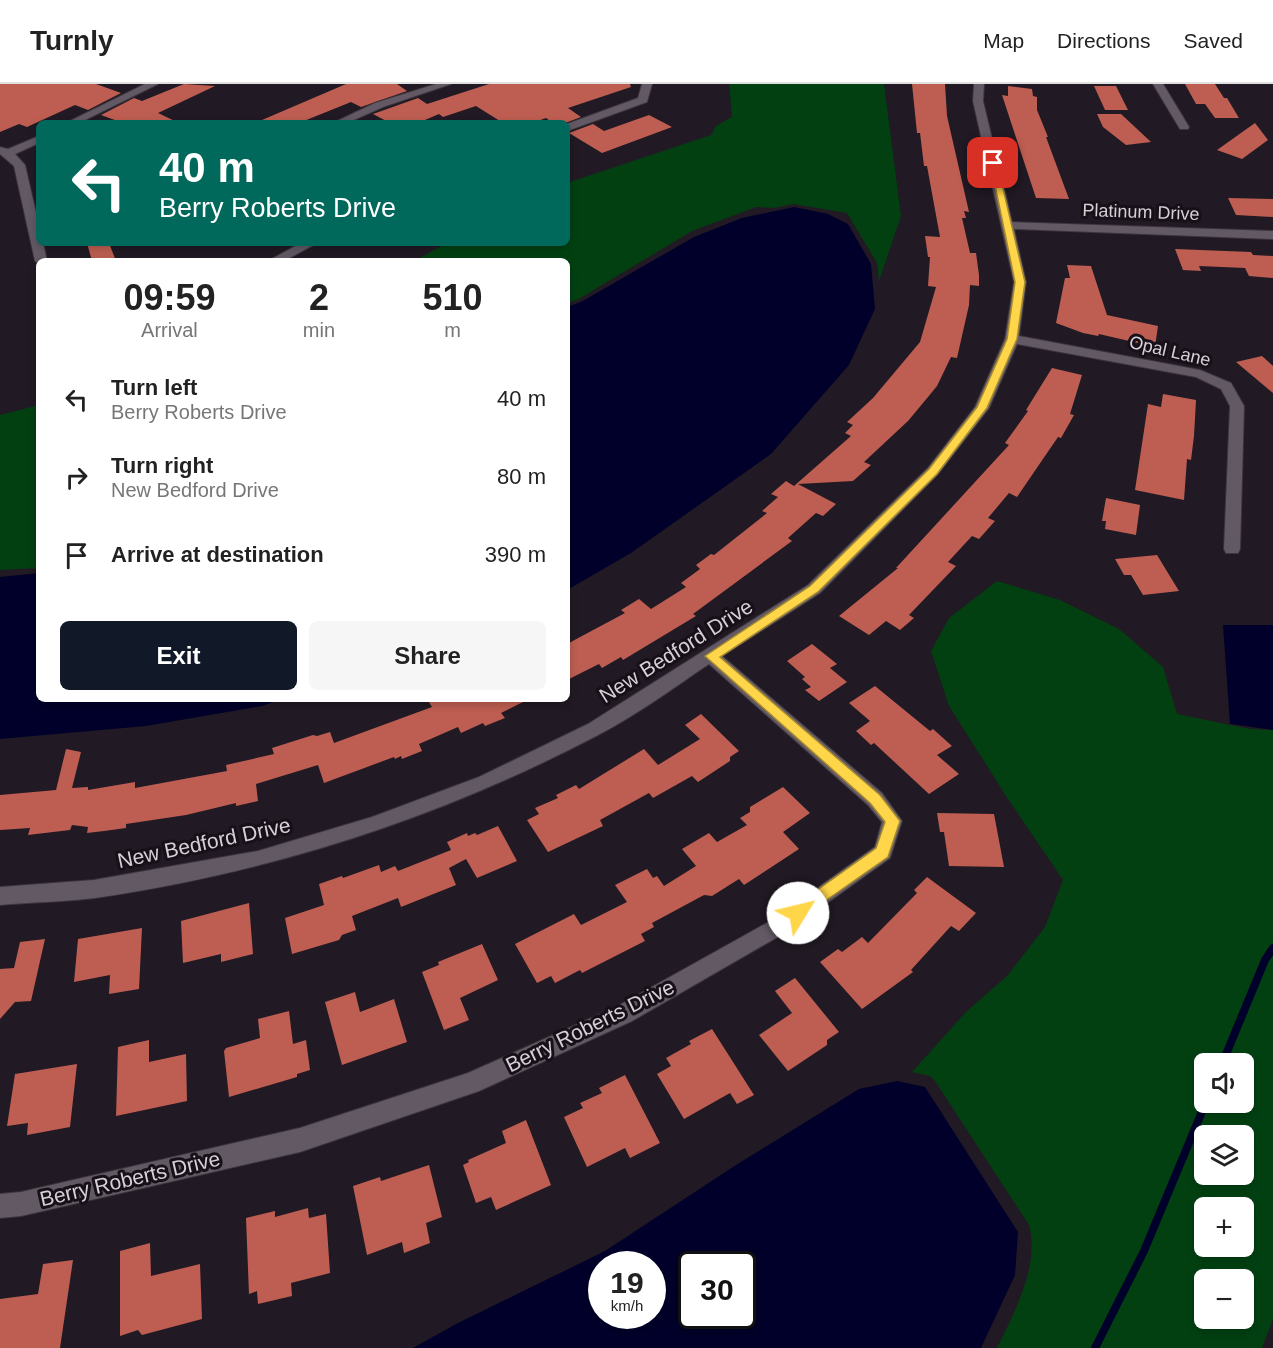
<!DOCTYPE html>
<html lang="en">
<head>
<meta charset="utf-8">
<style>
  body { margin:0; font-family:Helvetica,sans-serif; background:#f6f6f6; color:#222; height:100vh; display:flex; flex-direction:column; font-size:22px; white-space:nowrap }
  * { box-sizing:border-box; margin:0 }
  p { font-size:20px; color:#767676 }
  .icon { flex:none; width:33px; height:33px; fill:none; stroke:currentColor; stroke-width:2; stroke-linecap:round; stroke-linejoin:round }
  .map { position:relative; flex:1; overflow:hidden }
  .details { position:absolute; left:36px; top:174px; width:534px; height:444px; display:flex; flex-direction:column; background:#fff; border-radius:9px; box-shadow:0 3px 9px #0003 }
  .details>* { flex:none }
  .banner { position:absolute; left:36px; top:36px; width:534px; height:126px; border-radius:9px; box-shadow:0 3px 9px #0003; background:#00695c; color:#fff; overflow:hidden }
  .buttons { position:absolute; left:1194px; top:969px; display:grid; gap:12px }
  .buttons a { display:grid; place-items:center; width:60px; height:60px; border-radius:9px; background:#fff; box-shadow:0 3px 9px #0003; font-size:30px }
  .speed { position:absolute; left:588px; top:1167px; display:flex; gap:12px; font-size:30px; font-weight:700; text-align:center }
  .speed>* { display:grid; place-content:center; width:78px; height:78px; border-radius:50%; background:#fff; box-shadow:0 3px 9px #0003; line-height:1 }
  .speed small { font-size:15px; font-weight:400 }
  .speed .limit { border:3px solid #111; border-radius:9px; background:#fff; color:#111 }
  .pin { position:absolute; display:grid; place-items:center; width:51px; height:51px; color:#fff; margin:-26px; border-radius:12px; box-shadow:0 3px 9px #0006 }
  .me { position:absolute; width:66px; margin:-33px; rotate:54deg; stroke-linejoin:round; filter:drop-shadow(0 0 4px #0008) }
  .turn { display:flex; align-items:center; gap:21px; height:126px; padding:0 24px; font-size:27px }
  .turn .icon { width:78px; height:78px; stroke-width:2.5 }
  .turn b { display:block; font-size:42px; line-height:51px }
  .eta { display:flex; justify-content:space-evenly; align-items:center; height:102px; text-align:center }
  .eta b { font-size:36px; font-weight:700; line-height:42px }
  .button { display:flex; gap:12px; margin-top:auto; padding:12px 24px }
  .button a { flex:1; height:69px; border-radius:9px; background:#111827; color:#fff; font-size:24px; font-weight:700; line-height:69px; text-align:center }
  .button a+a { background:#f6f6f6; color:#222 }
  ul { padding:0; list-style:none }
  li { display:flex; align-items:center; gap:18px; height:78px; padding:0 24px }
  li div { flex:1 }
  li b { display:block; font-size:22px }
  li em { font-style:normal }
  header { display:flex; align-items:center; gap:36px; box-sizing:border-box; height:84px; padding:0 30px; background:#fff; border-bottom:2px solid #e0e0e0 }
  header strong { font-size:28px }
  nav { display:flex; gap:33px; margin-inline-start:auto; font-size:21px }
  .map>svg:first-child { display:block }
  .green { fill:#024012; fill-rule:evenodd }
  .water { fill:#00002a; fill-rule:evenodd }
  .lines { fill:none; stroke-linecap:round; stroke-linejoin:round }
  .stream { stroke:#00002a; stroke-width:8 }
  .building { fill:#be5e52 }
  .street-casing { stroke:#3b353c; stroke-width:2 }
  .street { fill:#625964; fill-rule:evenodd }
  .route { fill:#ffd54a; stroke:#a68a30; stroke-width:1.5 }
  .labels { text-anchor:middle; stroke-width:6; stroke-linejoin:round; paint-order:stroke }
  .far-street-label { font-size:18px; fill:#d5cfd6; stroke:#181019 }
  .street-label { font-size:21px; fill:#d5cfd6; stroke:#181019 }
</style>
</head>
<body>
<header>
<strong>Turnly</strong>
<nav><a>Map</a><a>Directions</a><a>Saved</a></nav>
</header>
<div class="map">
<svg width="1273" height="1264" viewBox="0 0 1273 1264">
  <rect width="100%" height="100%" fill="#211923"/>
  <!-- green -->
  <g class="green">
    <path d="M729,0H884L901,132L879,197L877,179L847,129L794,120L773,124L756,123L692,147L577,216L567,219V177H414L447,159H567V99L711,51L716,42L732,33Z"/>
    <path d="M39,321V484L0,486V331Z"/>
    <path d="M997,497L1060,516L1119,545L1163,583L1177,630L1250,645L1273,646V1235L1262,1264H997C1014,1228 1040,1183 1029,1141L935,997L930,992L912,988L966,928L1007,892L1045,843L1063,796L1006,712L949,622L931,567L949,534ZM1204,980H1244V1018H1204ZM1204,1052H1244V1090H1204ZM1204,1124H1244V1162H1204ZM1204,1196H1244V1234H1204Z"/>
  </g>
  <!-- water -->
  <g class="water">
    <path d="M794,123L828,130L848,140L871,180L875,225L849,281L771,370L631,469L567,506V223L581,218L694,153L742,134Z"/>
    <path d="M39,489V615H282L262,622L146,642L0,655V493Z"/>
    <path d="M1223,541H1273V646L1230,640Z"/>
    <path d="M897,997L925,1003L1018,1148L1015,1191L981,1264H413L456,1240L605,1167L736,1081L859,1005ZM602,1180H652V1232H602ZM692,1180H742V1232H692Z"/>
  </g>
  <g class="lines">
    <!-- stream -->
    <g class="stream">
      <path d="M1222,980L1265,876L1273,864"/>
      <path d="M1095,1264L1144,1167L1206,1018"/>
    </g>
  </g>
  <!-- building -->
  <g class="building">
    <path d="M0,0H96L121,9L88,26L75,21L27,43L19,40L0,48Z"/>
    <path d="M184,0L215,2L158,29L179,39H123L101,31L134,14L142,17Z"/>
    <path d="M346,0H397L407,7L361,23L351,18L299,39H255Z"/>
    <path d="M489,0H630L631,3L568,24L581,33L565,39H553L546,34L532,39L521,36L503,39L476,22L443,33L439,30L418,39H390L373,30L418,14L427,20Z"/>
    <path d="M912,0H945L947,32L969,128L964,127L966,134H962L970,169H976L979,191V202L970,201L969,221L957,274L951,273L937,302L928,313L908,337L864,378L871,381L853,397L798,400L836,420L823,432L816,429L788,454L792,457L693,530L696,532L623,576L621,573L602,584L599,580L567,596V560L625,529L621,526L639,515L651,525L686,503L681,499L700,485L696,481L711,470L714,471L767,429L762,427L778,413L771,410L786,397L794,402L851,352L845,349L853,341L847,338L873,314L920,258L936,203L928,202L930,173H928L925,152L940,153L927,82H924L920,49H917Z"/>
    <path d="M1185,0H1215L1224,14H1227L1239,34H1215L1205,20H1196Z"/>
    <path d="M1008,2L1032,5L1033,12L1037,13V26L1048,53H1046L1069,115L1036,114L1002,11L1008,12Z"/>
    <path d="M1094,2H1116L1128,26H1105Z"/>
    <path d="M1097,30H1121L1151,58L1126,61L1103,43Z"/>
    <path d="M649,31L672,43L602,69L569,49L593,40L604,47Z"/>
    <path d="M1255,39L1268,56L1242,75L1217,66Z"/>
    <path d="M1228,114L1273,115V133L1236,131Z"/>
    <path d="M87,159H109L116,177H92Z"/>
    <path d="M1175,165L1251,168L1253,171L1273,172V194L1249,192L1245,184L1199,182L1201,187L1183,186Z"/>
    <path d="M1067,181L1091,182L1107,231L1158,242L1155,263L1099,250L1098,252L1083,249L1056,239L1065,194H1070Z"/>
    <path d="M1262,272L1273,282V309L1236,278Z"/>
    <path d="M1052,284L1082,291L1070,330L1074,331L1061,354L1058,353L1017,413L1009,409L988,434L995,437L979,455L972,452L948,478L956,482L909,531L914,534L900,546L886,537L869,551L839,532L898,484H896L1009,361L1005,359L1028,327L1026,326Z"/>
    <path d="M1163,310L1196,316L1194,352L1191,376L1187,375L1184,416L1135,406L1148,320L1161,323Z"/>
    <path d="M1106,414L1140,421L1136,451L1105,445L1106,437H1102Z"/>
    <path d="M1157,471L1179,507L1143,511L1131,491H1124L1115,475Z"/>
    <path d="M812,560L837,580L830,584L847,598L819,617L805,606L811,603L802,595L805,593L787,577Z"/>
    <path d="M875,602L930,647L933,645L952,662L937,671L959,690L929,710L874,659L871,661L856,647L870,637L849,619Z"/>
    <path d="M427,615H529L501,629L505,634L485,642L483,639L461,649L458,643L419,660L422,667L402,675L401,672L395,675L394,673L324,699L318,681L256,700L258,717L236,722V719L186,731L126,740V744L104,747L87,749L88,743L72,741L70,746L28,751L30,744L0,746V711L56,706L66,665L81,668L72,704L88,703V706L135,698V704L227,687L226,681L274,670L272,664L313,651L317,652L330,648L334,659L432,623Z"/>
    <path d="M701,630L739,667L730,673V677L698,698L692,692L653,714L649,709L600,736L603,742L548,768L527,736L539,730L535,724L558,714L556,711L576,701L579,705L644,665L658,681L700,655L685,641Z"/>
    <path d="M783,703L810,729L783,748L799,765L744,801L739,795L712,812L704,811L652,839L654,843L641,850L645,857L582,889L580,886L555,899L551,892L537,899L515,860L574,830L581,841L627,818L615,801L647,785L653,794L657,792L664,802L696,782L682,765L709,749L717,758L747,741L740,734L750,728V723Z"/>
    <path d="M937,729L994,730L1004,783L949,782L944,748H940Z"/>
    <path d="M498,742L517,777L477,794L466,775L449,784L456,801L401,823L398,814L352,832L356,846L342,851L339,856L292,870L285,834L324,821L319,800L342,792L343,794L379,781L381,788L395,782L398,787L451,766L447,758L467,749L468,752L475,749L477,751Z"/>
    <path d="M927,793L976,829L959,847L951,842L911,886L913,888L862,925L820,878L838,865L842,868L862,853L868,859L917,809L914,806Z"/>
    <path d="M249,819L253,870L221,878V870L183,879L181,837Z"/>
    <path d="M142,844L139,905L109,910L110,891L74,898L78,855Z"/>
    <path d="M45,855L31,917L15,918L0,935V885L14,884L20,858Z"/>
    <path d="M482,860L498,896L460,914L469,936L444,946L422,888L439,881L438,878Z"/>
    <path d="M795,894L839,948L827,956V961L788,987L759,951L792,929L775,907Z"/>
    <path d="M355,908L360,928L394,915L407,958L342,981L325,918Z"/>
    <path d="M289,927L293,960L306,956L310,986L297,990V993L229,1013L224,967L226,964L260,954L258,935Z"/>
    <path d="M712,945L754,1011L737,1020L730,1009L684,1035L657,990L671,982L666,974L691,960L689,957Z"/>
    <path d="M149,956V978L186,970L187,1017L116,1032L118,963Z"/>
    <path d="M77,980L70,1043L27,1051L28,1039L7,1042L15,990Z"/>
    <path d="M625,991L660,1059L630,1074L625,1064L587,1083L564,1033L583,1024L580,1019L602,1009L599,1004Z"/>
    <path d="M526,1036L551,1101L496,1126L491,1113L476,1119L463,1081L469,1078L468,1076L506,1059L502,1047Z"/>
    <path d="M429,1081L442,1133L426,1139L430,1159L404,1169L402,1158L367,1171L353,1102L380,1093L381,1097Z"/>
    <path d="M308,1124L309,1134L326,1130L330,1189L291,1199L292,1212L258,1220L257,1207L249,1210L246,1134L275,1127V1133Z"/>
    <path d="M150,1159L151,1192L200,1180L202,1235L142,1251L138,1246L120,1252V1167Z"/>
    <path d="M73,1176L60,1264H0V1215L38,1210L43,1180Z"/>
  </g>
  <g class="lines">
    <defs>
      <g id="street">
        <path d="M145,0H158L79,39H66Z"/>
        <path d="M436,0H451L383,23L347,39H333L375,19Z"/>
        <path d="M642,0H652L647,18L567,47V40L638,14Z"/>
        <path d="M974,0H984L983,17L1012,138L1273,147V155L1014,145L1026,198L1019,252L1200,286L1231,299L1244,322L1240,465L1238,469H1226L1224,465L1230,322L1221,305L1196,293L1017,260L989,324L938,390L820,509L722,572L882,709L902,737L890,774L788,847L632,937L479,1007L300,1068L21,1132L0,1134V1110L21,1108L300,1044L468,989L616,923L774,835L875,763L882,738L868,721L709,580C673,604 637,631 598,651C440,734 272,788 95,814C64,818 31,818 0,821V803L94,796L258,767L372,733L479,693L588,640L808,501L928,384L975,323L1005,255L1014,198L973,17Z"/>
        <path d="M1153,0H1163L1189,43L1188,45H1180Z"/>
        <path d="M39,52V59L15,70L25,81L39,142V159H43L47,177H39V180L35,177L14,82L0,70V63L8,65Z"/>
        <path d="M301,159H317L284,177H268Z"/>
      </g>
    </defs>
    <!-- street casing -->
    <use href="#street" class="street-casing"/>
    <!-- street -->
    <use href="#street" class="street"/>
  </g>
  <!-- route -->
  <path class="route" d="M990,77L997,79L1025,198L1017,255L987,324L937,390L818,508L720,573L880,711L900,737L888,773L798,836L792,834L790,829L792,824L876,764L885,738L870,719L705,572L810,502L929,385L977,323L1007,255L1015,198Z"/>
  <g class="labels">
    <!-- far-street labels -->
    <g class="far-street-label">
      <text transform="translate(1141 128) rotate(2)" y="6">Platinum Drive</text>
      <text transform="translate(1170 267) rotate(13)" y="6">Opal Lane</text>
    </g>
    <!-- street labels -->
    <g class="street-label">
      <text transform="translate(676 567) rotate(-32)" y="7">New Bedford Drive</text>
      <text transform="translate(204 759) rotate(-12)" y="7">New Bedford Drive</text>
      <text transform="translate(590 942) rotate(-26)" y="7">Berry Roberts Drive</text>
      <text transform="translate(130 1095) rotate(-13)" y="7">Berry Roberts Drive</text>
    </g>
  </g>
</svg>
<div class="buttons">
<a><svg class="icon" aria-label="sound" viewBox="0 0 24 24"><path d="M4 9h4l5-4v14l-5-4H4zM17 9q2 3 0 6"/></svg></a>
<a><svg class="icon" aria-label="layers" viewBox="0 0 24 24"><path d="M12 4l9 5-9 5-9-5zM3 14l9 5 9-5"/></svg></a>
<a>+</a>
<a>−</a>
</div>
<div class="speed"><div>19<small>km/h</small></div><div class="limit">30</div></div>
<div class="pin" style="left:993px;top:79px;background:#d93025"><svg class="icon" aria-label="arrive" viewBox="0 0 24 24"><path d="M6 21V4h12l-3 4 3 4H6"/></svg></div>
<svg class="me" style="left:798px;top:829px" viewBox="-20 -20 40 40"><circle r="19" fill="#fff"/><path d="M0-13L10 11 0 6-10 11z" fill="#ffd54a"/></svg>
<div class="banner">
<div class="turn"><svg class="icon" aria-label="left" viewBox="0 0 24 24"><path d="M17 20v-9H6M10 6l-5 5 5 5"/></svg><div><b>40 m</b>Berry Roberts Drive</div></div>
</div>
<section class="details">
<div class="eta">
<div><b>09:59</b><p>Arrival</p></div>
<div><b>2</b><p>min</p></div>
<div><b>510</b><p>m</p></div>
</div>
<ul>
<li><svg class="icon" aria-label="left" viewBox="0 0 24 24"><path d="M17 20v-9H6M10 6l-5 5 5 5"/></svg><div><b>Turn left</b><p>Berry Roberts Drive</p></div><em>40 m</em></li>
<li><svg class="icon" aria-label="right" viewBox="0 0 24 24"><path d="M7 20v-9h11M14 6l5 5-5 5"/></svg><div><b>Turn right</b><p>New Bedford Drive</p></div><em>80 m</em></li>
<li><svg class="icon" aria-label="arrive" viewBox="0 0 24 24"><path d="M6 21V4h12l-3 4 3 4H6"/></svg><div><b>Arrive at destination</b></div><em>390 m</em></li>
</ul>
<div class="button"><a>Exit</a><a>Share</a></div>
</section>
</div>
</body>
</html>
